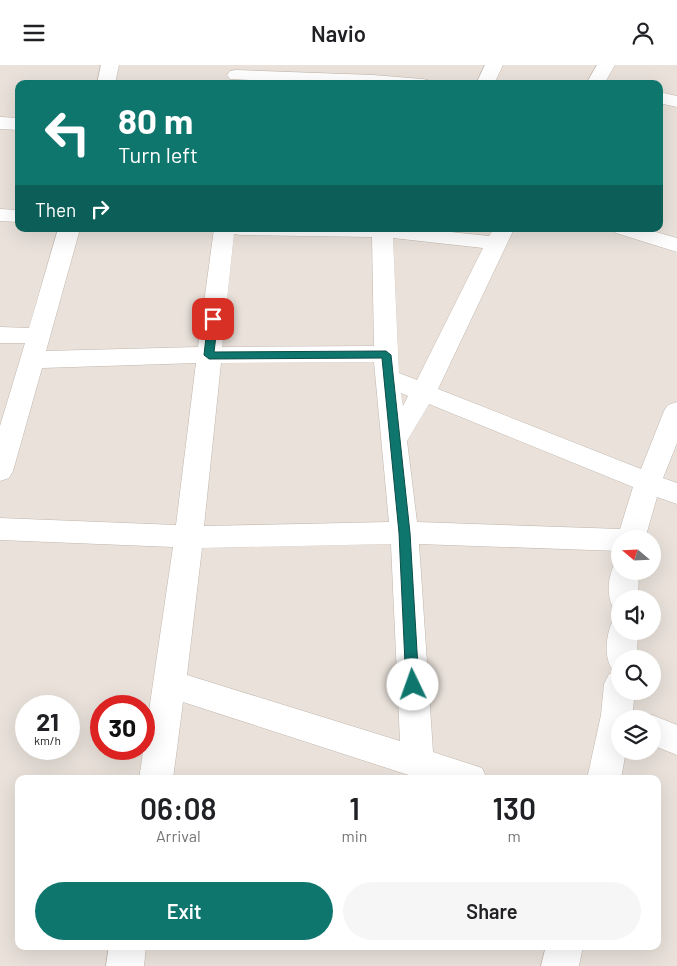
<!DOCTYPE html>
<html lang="en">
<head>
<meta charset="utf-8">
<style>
  body { margin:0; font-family:Barlow,sans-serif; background:#f6f6f6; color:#202124; height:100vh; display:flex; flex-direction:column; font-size:19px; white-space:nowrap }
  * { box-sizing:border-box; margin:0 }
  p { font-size:16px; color:#757577 }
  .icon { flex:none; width:28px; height:28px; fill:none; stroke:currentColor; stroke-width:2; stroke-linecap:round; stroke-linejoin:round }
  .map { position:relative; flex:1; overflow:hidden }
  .details { position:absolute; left:15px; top:710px; width:646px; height:175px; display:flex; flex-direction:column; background:#fff; border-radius:10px; box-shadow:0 5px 20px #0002 }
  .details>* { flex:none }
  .banner { position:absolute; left:15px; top:15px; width:648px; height:152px; border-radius:10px; box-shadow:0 5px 20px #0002; background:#0f766e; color:#fff; overflow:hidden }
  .needle { width:32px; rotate:289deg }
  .fabs { position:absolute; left:611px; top:465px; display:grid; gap:10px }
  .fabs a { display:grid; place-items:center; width:50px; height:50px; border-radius:50%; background:#fff; box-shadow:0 5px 20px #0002; font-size:25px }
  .speed { position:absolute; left:15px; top:630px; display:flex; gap:10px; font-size:25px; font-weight:700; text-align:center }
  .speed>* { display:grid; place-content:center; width:65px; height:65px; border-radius:50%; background:#fff; box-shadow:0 5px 20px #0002; line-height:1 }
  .speed small { font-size:12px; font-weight:400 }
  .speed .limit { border:8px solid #d22; background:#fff; color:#111 }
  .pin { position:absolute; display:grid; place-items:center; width:42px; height:42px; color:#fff; margin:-21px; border-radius:10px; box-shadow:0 2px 8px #0006 }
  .me { position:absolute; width:55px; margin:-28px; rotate:357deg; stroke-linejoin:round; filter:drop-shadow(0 0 4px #0008) }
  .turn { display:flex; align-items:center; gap:18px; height:105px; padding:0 20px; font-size:22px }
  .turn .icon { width:65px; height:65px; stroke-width:2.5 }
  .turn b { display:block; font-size:35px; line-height:42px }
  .then { display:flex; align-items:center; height:48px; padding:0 20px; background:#0003; gap:10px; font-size:19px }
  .eta { display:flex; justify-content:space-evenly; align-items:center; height:85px; text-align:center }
  .eta b { font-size:30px; font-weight:600; line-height:35px }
  .button { display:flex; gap:10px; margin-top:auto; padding:10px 20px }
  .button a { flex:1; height:58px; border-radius:30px; background:#0f766e; color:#fff; font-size:20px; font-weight:600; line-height:58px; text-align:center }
  .button a+a { background:#f6f6f6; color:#202124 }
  header { display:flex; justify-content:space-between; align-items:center; height:65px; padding:0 20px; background:#fff; font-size:22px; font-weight:600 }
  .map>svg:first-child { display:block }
  .residential { fill:#e9e1da; fill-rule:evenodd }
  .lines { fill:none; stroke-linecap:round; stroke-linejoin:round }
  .street-casing { stroke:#c1b7ae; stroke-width:1 }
  .street { fill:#fff; fill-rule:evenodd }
  .route { fill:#0f766e; stroke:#0a4d48 }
</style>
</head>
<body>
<header><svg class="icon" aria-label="menu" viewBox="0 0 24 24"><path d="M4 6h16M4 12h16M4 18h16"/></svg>Navio<svg class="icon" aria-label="person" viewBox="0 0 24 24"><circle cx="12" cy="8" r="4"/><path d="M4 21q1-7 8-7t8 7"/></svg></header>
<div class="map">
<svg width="677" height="901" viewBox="0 0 677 901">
  <rect width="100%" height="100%" fill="#f5f1ec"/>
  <!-- residential -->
  <path class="residential" d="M0,0H677V901H0ZM19,19H659V164H19ZM620,474H652V506H620ZM620,534H652V566H620ZM620,594H652V626H620ZM26,641H69V684H26ZM101,641H144V684H101ZM620,654H652V686H620ZM19,714H658V881H19Z"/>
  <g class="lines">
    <defs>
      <g id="street">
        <path d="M101,0H119L115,19H97Z"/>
        <path d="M485,0H503L494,19H476Z"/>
        <path d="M597,0H615L604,19H586Z"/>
        <path d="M236,5L373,10L422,14L428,15L431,19H329L230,14L227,10L230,6Z"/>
        <path d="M659,27L677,31V42L659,38Z"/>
        <path d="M0,52L19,53V65L0,64Z"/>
        <path d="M0,144L19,145V157L0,156Z"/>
        <path d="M58,164H80L46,286L198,282L214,164H422L489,171L494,164H514L438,324L641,404L664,346L668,340L677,337V378L663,413L677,418V439L657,432L645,474H620V486L419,479L433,687L482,703L487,714H421L183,637L173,714H139L173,482L0,475V453L176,460L196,298L42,303L13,406L9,413L0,416V361L25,278H0V262L29,263ZM234,169L241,170L372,172L374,281L222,282ZM393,173L483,183L417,315L399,308ZM374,297L389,457L204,461L221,298ZM401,328L408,331L403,341ZM429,339L633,422L620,464L417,457L407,376ZM391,479L400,676L187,610L202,483Z"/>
        <path d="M612,164H645L677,173V187L616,168Z"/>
        <path d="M620,496V506H639L638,534H620V545L613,543C606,529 608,511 615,498Z"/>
        <path d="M620,554V566H638L637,594H620V626H635L632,654H620V686H626L621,714H587L601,650L604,619L609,609L618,606L611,603C604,589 606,571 612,557Z"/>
        <path d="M652,650L677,660V690L652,680V654H643Z"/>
        <path d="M109,881H146L144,901H106Z"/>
        <path d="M546,881H583L579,901H541Z"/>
      </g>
    </defs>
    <!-- street casing -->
    <use href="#street" class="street-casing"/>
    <!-- street -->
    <use href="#street" class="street"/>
  </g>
  <!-- route -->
  <path class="route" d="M213,251L218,254L214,287L386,286L391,290L410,468L419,620L417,624L413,626L408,624L406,620L399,468L382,293L209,294L204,290L208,254Z"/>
</svg>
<div class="fabs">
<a><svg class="needle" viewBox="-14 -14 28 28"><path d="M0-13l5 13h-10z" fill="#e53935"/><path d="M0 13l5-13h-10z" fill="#757577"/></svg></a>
<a><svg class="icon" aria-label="sound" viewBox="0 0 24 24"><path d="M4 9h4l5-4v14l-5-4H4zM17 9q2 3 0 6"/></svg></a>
<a><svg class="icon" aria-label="search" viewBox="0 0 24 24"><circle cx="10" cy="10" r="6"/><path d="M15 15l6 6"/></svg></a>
<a><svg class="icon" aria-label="layers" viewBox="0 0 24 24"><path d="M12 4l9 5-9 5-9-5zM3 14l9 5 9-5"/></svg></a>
</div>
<div class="speed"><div>21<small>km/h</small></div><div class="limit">30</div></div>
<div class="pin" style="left:213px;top:254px;background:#d93025"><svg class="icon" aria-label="arrive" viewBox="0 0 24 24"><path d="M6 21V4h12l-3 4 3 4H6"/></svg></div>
<svg class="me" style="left:413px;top:620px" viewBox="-20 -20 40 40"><circle r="19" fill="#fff"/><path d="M0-13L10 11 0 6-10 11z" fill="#0f766e"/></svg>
<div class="banner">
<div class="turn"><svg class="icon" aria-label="left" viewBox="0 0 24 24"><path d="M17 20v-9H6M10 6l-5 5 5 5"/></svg><div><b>80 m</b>Turn left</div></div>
<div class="then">Then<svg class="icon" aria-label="right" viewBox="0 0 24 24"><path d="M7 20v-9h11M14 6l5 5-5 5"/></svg></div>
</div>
<section class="details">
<div class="eta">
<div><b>06:08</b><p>Arrival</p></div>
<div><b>1</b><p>min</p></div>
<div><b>130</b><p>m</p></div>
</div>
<div class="button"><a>Exit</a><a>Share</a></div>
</section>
</div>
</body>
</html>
